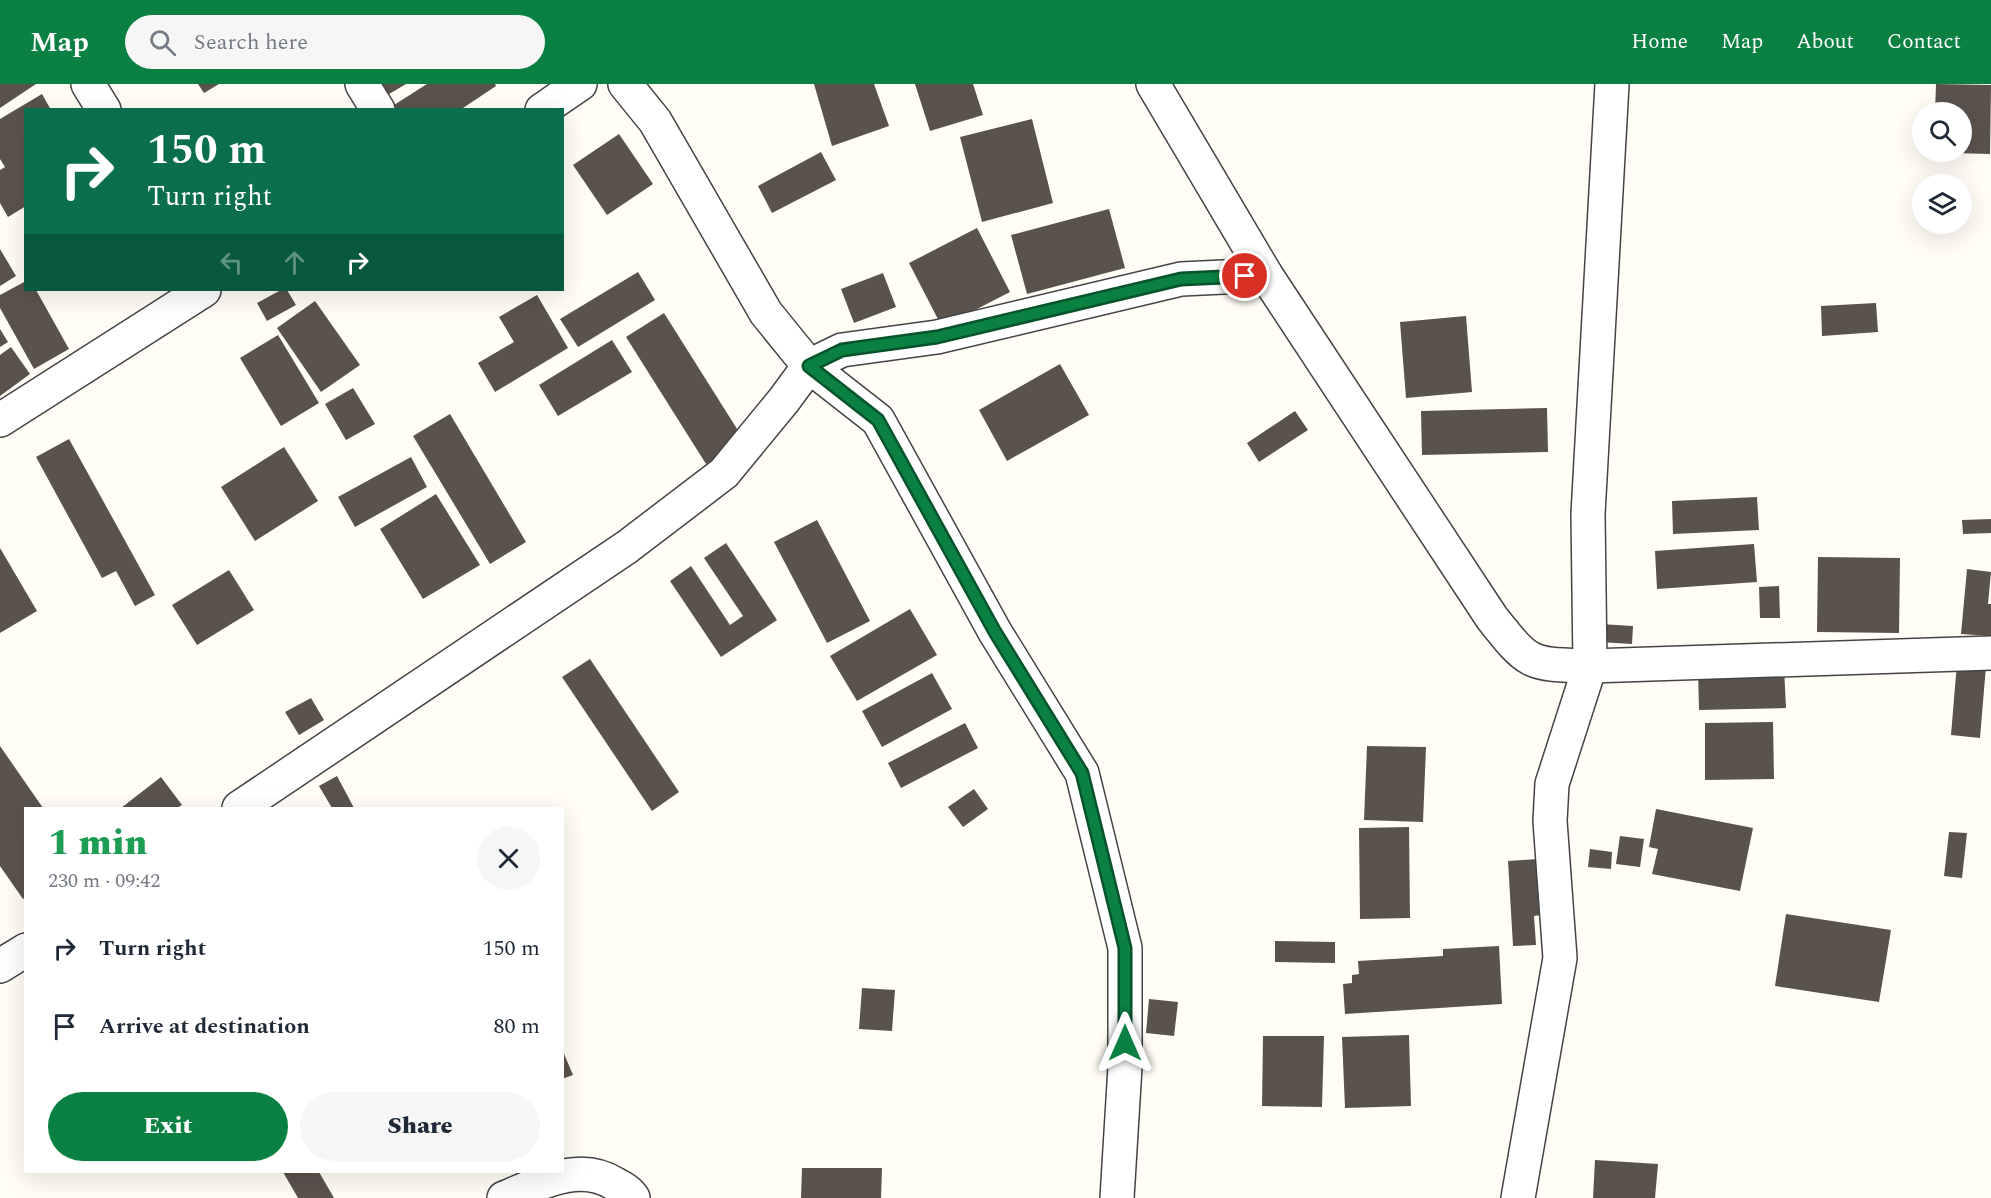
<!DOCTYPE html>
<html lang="en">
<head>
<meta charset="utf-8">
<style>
  body { margin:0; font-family:Spectral,serif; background:#f6f6f7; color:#1f2937; height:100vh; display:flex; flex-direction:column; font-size:22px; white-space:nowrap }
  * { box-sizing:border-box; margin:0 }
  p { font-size:20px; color:#747a83 }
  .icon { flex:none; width:33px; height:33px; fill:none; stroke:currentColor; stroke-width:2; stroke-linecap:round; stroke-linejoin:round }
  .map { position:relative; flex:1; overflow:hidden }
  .side { position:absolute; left:24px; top:723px; width:540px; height:366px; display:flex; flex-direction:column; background:#fff; border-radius:0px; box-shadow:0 6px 24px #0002 }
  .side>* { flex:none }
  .top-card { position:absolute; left:24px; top:24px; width:540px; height:183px; border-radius:0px; box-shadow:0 6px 24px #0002; background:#0b6e4f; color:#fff; overflow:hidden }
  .tools { position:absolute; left:1912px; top:18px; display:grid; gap:12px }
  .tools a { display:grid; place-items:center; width:60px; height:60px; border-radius:50%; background:#fff; box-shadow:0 6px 24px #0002; font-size:30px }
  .pin { position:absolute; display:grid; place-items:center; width:51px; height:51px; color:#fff; margin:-26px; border:3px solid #fff; border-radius:50%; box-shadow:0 2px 6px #0007 }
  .me { position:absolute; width:66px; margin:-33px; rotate:0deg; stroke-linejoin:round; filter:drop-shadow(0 0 4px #0008) }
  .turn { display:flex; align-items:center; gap:21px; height:126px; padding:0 24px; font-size:27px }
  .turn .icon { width:78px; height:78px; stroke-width:2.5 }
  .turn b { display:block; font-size:42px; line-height:51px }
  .lanes { display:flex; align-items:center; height:57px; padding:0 24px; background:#0003; justify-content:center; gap:30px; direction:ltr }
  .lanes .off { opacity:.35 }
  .round { display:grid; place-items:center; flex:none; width:63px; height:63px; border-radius:32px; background:#f6f6f7 }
  .overview { display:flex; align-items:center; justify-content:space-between; height:102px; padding:0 24px }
  h1 { font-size:36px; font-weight:800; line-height:45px; color:#1e9e55 }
  .action { display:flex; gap:12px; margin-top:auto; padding:12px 24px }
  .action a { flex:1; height:69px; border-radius:36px; background:#0b8043; color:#fff; font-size:24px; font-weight:800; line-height:69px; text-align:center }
  .action a+a { background:#f6f6f7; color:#1f2937 }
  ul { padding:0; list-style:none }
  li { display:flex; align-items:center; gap:18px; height:78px; padding:0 24px }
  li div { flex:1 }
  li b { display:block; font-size:22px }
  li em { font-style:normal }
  header { display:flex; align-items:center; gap:36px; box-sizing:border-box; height:84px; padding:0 30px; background:#0b8043; color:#fff }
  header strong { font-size:28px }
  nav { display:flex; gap:33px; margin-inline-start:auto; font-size:21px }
  .search { width:420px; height:54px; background:#f6f6f7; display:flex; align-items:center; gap:15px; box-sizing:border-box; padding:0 21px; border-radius:33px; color:#747a83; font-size:22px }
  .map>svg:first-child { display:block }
  .building { fill:#5a524d }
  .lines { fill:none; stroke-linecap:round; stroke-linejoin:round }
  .minor-casing { stroke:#444; stroke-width:36 }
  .minor { stroke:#fff; stroke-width:33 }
  .route-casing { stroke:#07532c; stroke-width:15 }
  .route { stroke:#0b8043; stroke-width:10 }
</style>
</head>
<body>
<header>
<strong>Map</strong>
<div class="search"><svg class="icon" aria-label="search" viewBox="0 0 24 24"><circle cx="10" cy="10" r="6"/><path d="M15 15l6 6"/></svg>Search here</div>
<nav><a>Home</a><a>Map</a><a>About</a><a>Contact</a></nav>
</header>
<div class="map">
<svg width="1991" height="1114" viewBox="0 0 1991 1114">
  <rect width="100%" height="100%" fill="#fffdf5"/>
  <!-- building -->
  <g class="building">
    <path d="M0,0H36L0,24Z"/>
    <path d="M198,0H219L204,9Z"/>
    <path d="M376,0H406L384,13Z"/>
    <path d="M427,0H495L496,2L460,26H397L394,21Z"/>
    <path d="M814,0H874L889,42L832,62Z"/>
    <path d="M915,0H973L983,31L930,47Z"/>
    <path d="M1936,0L1991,1L1990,70L1952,69L1962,68V28H1935Z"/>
    <path d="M42,10L51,26H26V122L8,133L0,119V86L5,83L0,75V35Z"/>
    <path d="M1032,35L1053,119L982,138L960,53Z"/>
    <path d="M619,50L653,100L607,131L573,81Z"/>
    <path d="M821,68L836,96L772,129L758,102Z"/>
    <path d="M1109,125L1125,184L1027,210L1011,151Z"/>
    <path d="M977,144L1010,208L942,243L909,179Z"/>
    <path d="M0,165L16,192L0,202Z"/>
    <path d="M638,188L655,216L578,263L560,235Z"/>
    <path d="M883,189L896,223L854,239L841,205Z"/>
    <path d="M26,197V206H36L69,265L34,285L0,224V211Z"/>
    <path d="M281,206H287L296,221L267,237L257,219Z"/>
    <path d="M537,211L568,264L495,308L478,279L514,258L499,233Z"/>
    <path d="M315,217L360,281L321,308L277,244Z"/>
    <path d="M1876,219L1878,248L1822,252L1821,222Z"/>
    <path d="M664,229L744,356L706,380L626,253Z"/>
    <path d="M1466,232L1472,308L1406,314L1400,238Z"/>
    <path d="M0,245L8,258L0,263Z"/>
    <path d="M278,251L319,319L281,342L240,274Z"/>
    <path d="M612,256L632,288L558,332L539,301Z"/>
    <path d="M11,263L30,290L0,312V271Z"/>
    <path d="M1060,280L1089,331L1007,377L979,326Z"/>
    <path d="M353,304L375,340L346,356L325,320Z"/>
    <path d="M1547,324L1548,368L1422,371L1421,327Z"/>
    <path d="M1295,327L1308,346L1259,378L1247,359Z"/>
    <path d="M450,330L526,458L490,480L413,352Z"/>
    <path d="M69,355L155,511L135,522L116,487L102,494L36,373Z"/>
    <path d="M284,363L318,417L255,457L221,403Z"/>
    <path d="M411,373L427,403L355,443L338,413Z"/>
    <path d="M436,410L480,481L423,515L380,445Z"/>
    <path d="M1757,413L1759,446L1673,450L1672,417Z"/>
    <path d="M1991,435V449L1963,450L1962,436Z"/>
    <path d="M817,436L870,537L827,559L774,458Z"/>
    <path d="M726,459L777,536L721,573L670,497L691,482L730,541L743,532L704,474Z"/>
    <path d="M1754,460L1757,498L1657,505L1655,467Z"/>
    <path d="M0,464L37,527L0,549Z"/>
    <path d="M1818,473L1900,474L1899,549L1817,548Z"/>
    <path d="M1967,485L1991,488L1988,520H1991V552L1961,550Z"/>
    <path d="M229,486L254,526L197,561L172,521Z"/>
    <path d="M1779,502L1780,534H1760L1759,503Z"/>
    <path d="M910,525L937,571L857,617L830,572Z"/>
    <path d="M1600,540L1633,542L1632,560L1599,558Z"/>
    <path d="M590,575L679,708L652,727L562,593Z"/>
    <path d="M1957,579L1986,582L1980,654L1951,651Z"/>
    <path d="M1784,583L1786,624L1699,626L1698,586Z"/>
    <path d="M932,589L952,625L882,663L862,627Z"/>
    <path d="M311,614L324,636L299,651L285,628Z"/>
    <path d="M1773,638L1774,695L1705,696V639Z"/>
    <path d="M965,639L978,664L901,704L888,679Z"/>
    <path d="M0,662L43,724H26V813L23,815L0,782Z"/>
    <path d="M1367,662L1426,663L1423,738L1364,736Z"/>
    <path d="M337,692L354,724H332L319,702Z"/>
    <path d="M161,693L182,721L177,724H121Z"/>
    <path d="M974,705L988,725L963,743L948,723Z"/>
    <path d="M1656,725L1753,744L1740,807L1652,790L1658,765L1649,763Z"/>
    <path d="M1409,743L1410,834L1360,835L1359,744Z"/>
    <path d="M1949,748L1967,749L1962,794L1944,792Z"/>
    <path d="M1620,752L1644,755L1640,783L1616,780Z"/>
    <path d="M1590,765L1612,768L1611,785L1588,783Z"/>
    <path d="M1538,775L1541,831L1534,832L1536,861L1513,862L1508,777Z"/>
    <path d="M1786,830L1891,846L1879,918L1775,902Z"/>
    <path d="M1275,857L1335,858V879L1275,878Z"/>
    <path d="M1499,862L1502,920L1345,930L1343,900L1352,899V891L1359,890L1358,877L1443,872V865Z"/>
    <path d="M862,904L895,906L892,947L859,945Z"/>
    <path d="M1149,915L1178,918L1174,952L1146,949Z"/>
    <path d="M1409,951L1411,1022L1345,1024L1342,953Z"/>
    <path d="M1263,952H1324L1322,1023L1262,1022Z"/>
    <path d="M562,965L573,991L562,995Z"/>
    <path d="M1595,1076L1658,1080L1655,1114H1593Z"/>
    <path d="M802,1084H882L881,1114H801Z"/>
    <path d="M283,1088H319L334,1114H298Z"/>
  </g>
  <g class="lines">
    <defs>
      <g id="minor">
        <path d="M88,0L104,26"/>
        <path d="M362,0L378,26"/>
        <path d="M625,0L655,37L766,229L809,282L878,336L995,548L1082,689L1125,864V983L1117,1114"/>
        <path d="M1153,0L1266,191L1492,534C1530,582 1529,580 1590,582L1991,569"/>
        <path d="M542,26L580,0"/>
        <path d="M0,336L204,206"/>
        <path d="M239,724L627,463L724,389L784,316L809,282L842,266L937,253L1181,195L1266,191"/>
        <path d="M0,882L26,866"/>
        <path d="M504,1114C539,1100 579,1077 615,1100C622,1104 629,1107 633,1114"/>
        <path d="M1518,1114L1560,874L1550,737L1552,700L1590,582L1588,430L1612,0"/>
      </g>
    </defs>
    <!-- minor casing -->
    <use href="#minor" class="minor-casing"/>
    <!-- minor -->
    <use href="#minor" class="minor"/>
  </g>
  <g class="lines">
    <defs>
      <path id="route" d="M1125,959V864L1082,689L995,548L878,336L809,282L842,266L937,253L1181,195L1245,192"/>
    </defs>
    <!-- route casing -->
    <use href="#route" class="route-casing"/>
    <!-- route -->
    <use href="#route" class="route"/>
  </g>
</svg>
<div class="tools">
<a><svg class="icon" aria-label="search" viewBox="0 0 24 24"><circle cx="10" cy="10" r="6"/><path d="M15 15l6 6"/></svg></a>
<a><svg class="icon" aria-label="layers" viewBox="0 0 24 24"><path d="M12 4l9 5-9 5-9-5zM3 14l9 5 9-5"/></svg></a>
</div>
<div class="pin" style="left:1245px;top:192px;background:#d93025"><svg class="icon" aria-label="arrive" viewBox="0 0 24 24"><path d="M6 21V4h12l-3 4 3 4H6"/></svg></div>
<svg class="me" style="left:1125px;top:959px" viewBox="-20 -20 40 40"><path d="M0-17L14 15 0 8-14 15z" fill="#0b8043" stroke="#fff" stroke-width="4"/></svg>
<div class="top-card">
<div class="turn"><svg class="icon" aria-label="right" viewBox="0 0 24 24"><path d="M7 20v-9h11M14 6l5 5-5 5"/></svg><div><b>150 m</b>Turn right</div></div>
<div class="lanes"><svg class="icon off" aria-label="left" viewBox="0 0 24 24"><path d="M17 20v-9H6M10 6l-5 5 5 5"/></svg><svg class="icon off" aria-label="ahead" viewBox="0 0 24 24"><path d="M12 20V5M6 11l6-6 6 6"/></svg><svg class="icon" aria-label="right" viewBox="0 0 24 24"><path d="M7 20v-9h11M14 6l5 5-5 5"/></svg></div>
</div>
<section class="side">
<div class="overview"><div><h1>1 min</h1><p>230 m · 09:42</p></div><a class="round"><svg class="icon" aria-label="close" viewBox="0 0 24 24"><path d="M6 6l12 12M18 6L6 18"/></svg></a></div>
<ul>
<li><svg class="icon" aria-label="right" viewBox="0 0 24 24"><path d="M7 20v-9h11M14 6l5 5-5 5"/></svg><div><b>Turn right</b></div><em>150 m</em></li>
<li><svg class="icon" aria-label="arrive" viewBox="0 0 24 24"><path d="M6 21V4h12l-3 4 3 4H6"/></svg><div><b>Arrive at destination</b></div><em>80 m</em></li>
</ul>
<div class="action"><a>Exit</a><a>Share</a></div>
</section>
</div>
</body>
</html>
